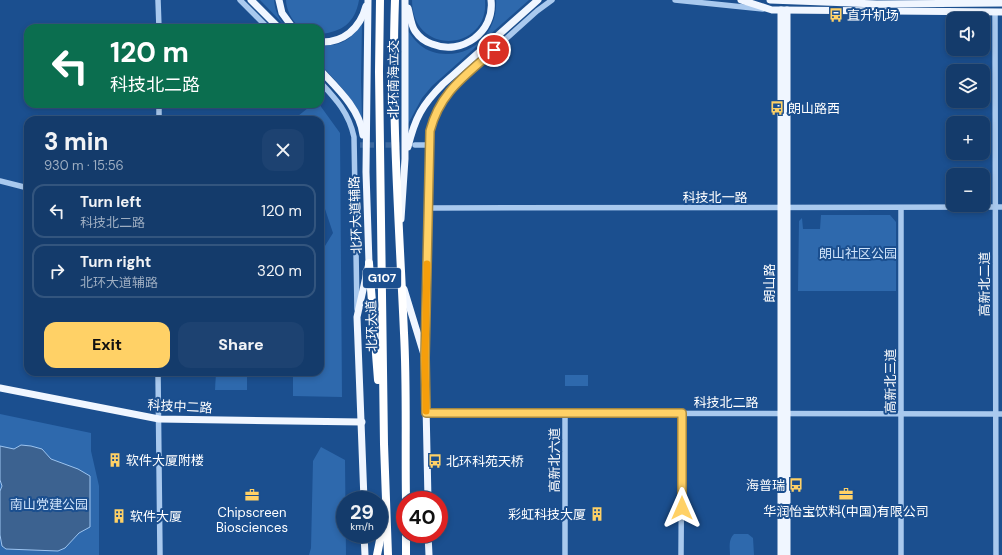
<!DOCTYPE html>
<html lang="en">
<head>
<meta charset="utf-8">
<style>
  body { margin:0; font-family:"DM Sans","Noto Sans SC",sans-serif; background:#1d4271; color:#f1f3f6; height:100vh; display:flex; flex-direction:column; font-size:15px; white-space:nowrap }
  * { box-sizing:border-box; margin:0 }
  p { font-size:13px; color:#9dadc1 }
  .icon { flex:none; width:22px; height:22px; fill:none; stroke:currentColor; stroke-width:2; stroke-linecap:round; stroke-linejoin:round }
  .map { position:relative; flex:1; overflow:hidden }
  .panel { position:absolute; left:24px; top:116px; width:300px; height:260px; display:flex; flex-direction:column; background:#143b6b; border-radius:12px; box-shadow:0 2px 6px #0003,0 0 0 1px #33557e }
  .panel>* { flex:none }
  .top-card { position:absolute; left:24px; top:24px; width:300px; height:84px; border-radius:12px; box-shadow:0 2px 6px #0003,0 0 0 1px #33557e; background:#0b6e4f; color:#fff; overflow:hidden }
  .buttons { position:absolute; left:946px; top:12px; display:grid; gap:8px }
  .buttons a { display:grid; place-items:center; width:44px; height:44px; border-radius:8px; background:#143b6b; box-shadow:0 2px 6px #0003,0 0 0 1px #33557e; font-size:20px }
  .speed { position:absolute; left:336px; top:491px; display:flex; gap:8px; font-size:20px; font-weight:700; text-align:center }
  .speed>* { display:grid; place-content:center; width:52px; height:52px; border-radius:50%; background:#143b6b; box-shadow:0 2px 6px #0003,0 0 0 1px #33557e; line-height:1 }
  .speed small { font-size:10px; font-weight:400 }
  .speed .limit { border:6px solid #d22; background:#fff; color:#111 }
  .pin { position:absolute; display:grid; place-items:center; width:34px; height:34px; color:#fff; margin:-17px; border:2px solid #fff; border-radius:50%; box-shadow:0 1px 4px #0007 }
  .me { position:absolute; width:44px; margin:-22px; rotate:0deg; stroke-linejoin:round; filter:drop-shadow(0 0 3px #0008) }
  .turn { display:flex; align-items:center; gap:14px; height:84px; padding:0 20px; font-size:18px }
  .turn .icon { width:52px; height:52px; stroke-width:2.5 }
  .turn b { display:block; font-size:28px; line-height:34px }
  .round { display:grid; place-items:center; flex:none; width:42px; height:42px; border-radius:12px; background:#1d4271 }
  .headline { display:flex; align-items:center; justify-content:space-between; height:68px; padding:0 20px }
  h1 { font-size:24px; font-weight:800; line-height:30px }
  .button { display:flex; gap:8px; margin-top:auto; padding:8px 20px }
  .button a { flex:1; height:46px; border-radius:12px; background:#ffd166; color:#111; font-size:16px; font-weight:800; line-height:46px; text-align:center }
  .button a+a { background:#1d4271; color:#f1f3f6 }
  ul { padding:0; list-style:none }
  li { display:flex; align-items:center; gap:12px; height:54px; margin:0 8px 6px; padding:0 12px; border:2px solid #33557e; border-radius:12px }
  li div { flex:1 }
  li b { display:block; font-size:15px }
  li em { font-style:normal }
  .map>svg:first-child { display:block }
  .green { fill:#2e69ad }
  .water { fill:#3c6290; stroke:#9cc4f0 }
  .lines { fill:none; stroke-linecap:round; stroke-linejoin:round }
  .minor-tunnel { stroke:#3d69a0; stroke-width:5.5; stroke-dasharray:5.5 3; stroke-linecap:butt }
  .minor { stroke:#a9c9ee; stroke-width:5.5 }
  .major { stroke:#f0f6ff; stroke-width:7 }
  .highway { stroke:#fff; stroke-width:8 }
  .route-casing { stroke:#a68842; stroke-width:10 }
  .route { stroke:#ffd166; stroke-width:7 }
  .slow { stroke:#f59e0b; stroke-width:7 }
  .labels { text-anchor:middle; stroke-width:4; stroke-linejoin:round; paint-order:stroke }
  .shield { fill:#1b4f8f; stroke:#bbcadd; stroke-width:1 }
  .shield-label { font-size:12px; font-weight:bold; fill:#fff }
  .poi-label { font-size:13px; fill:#fff; stroke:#1b4f8f; text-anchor:start }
  .street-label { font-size:13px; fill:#fff; stroke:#1b4f8f }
  .park-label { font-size:13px; fill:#cfe3fa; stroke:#1b4f8f }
</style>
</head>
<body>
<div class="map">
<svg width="1002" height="555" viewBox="0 0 1002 555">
  <rect width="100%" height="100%" fill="#1b4f8f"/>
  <!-- green -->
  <g class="green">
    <path d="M260,0H274C275,11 279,20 287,28Z"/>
    <path d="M286,0H359C355,23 342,32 320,34V28C315,28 308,29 303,28C293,25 286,9 286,0Z"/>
    <path d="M412,0H485C490,51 412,58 412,0Z"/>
    <path d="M496,0H529L432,86L422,98L408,124V31C412,36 415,41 420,45C427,51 437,54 446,54C476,55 498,29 496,0Z"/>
    <path d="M362,24L361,81L362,118C352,97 336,81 320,64V45C341,47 350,40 362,24Z"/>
    <path d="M313,104H319L340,133L342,397L293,396V372H320V254L333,233L323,203H320V120H293Z"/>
    <path d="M821,215H890L896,222V291H798L799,221L802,218L803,229H820Z"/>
    <path d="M216,372H247V390H215Z"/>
    <rect x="565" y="375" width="23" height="11"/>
    <path d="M0,414L91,433V451L99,486V555H0Z"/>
    <path d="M321,447L345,460L346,555H309L311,548L313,461Z"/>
    <path d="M734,534H748L753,538L754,555H730C730,547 728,540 734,534Z"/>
  </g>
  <!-- water -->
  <path class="water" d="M21,445L31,446L42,449L51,459L78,469L90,476V527L79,533L65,548L58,551L6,549L2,546L0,535V491L2,486L0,480V446L14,449Z"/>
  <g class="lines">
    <!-- minor-tunnel -->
    <path class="minor-tunnel" d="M360,145H408"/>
    <!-- minor -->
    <g class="minor">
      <path d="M158,0L159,28"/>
      <path d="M240,0L268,28"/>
      <path d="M675,0L763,9"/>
      <path d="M995,12L996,555"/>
      <path d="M320,82C336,99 349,113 354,137L357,309"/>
      <path d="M159,104V120"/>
      <path d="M415,145H429"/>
      <path d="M0,181L28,188"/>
      <path d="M428,208L1002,207"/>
      <path d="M425,354L429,145C431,124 437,106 450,89L537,11L552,0"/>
      <path d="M158,372L160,555"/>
      <path d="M426,413L1002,414"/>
      <path d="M565,555V413"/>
      <path d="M681,555L682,413"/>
      <path d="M901,555V208"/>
    </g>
    <!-- major -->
    <g class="major">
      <path d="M251,0L279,28"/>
      <path d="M279,0L282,13L293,28"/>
      <path d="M741,0L772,10H781L1002,12"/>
      <path d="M770,0L877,4L1002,3"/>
      <path d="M408,8C410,15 411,25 415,31C419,37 426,42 432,44C462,56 495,32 491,0"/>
      <path d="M320,42C343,43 360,29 366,6"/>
      <path d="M320,70C337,88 360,109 363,135"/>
      <path d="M408,147C415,118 422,105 443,84L538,0"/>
      <path d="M401,219L405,159V0"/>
      <path d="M404,289L425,358L428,500"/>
      <path d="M0,388L159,419L362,422"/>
      <path d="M364,500L357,317L369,263L366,172L368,0"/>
      <path d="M364,534L365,555"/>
      <path d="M428,534L429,555"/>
      <path d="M781,555V10"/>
      <path d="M787,555V10"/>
    </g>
    <!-- highway -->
    <g class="highway">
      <path d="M380,0L379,72L384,444L388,555"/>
      <path d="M395,0C391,111 399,222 404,333C407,389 405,445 406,500"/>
      <path d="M369,263L378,380"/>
      <path d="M406,534V555"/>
      <path d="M377,555L384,520"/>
    </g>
  </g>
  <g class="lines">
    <defs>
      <path id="route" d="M494,50C465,76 440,92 430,131L425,358L426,413H682V508"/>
    </defs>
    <!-- route casing -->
    <use href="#route" class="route-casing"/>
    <!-- route -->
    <use href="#route" class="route"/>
    <!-- slow -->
    <path class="slow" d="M426,411L425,358L427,264"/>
  </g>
  <!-- icons -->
  <defs>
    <symbol id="bus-bare" viewBox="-9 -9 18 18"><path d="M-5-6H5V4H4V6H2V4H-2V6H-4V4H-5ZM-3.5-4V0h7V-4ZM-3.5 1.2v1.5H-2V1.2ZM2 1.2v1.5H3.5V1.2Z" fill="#ffd166" stroke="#1b4f8f" stroke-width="2.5" paint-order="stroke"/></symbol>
    <symbol id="building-bare" viewBox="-9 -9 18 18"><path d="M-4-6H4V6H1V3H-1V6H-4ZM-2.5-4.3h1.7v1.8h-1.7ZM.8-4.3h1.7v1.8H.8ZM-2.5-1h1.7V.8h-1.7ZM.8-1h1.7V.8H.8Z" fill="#ffd166" stroke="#1b4f8f" stroke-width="2.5" paint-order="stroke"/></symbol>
    <symbol id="office-bare" viewBox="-9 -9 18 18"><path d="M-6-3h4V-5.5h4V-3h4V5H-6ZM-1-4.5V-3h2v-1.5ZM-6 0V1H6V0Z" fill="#ffd166" stroke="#1b4f8f" stroke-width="2.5" paint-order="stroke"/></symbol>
  </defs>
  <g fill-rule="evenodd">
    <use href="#bus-bare" x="826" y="5" width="20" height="20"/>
    <use href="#bus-bare" x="767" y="98" width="20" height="20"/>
    <use href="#building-bare" x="105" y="450" width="20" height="20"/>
    <use href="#bus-bare" x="425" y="451" width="20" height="20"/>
    <use href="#bus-bare" x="786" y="475" width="20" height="20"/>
    <use href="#office-bare" x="836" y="484" width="20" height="20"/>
    <use href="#office-bare" x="242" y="485" width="20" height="20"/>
    <use href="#building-bare" x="587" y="504" width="20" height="20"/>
    <use href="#building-bare" x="109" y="506" width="20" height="20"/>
  </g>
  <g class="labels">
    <!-- shield labels -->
    <rect class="shield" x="363" y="268" width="38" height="20" rx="3"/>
    <g class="shield-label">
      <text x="382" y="282">G107</text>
    </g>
    <!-- poi labels -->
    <g class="poi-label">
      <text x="847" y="20">直升机场</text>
      <text x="788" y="113">朗山路西</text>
      <text x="126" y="465">软件大厦附楼</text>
      <text x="446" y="466">北环科苑天桥</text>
      <text x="785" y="490" text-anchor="end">海普瑞</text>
      <text x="846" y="516" text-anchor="middle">华润怡宝饮料(中国)有限公司</text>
      <text x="252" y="517" text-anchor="middle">Chipscreen<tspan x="252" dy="15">Biosciences</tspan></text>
      <text x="586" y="519" text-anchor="end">彩虹科技大厦</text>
      <text x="130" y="521">软件大厦</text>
    </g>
    <!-- street labels -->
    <g class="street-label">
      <text transform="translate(393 79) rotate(-90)" y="5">北环南海立交</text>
      <text x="715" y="202">科技北一路</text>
      <text transform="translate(355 215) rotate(-92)" y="5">北环大道辅路</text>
      <text transform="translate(769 283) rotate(-90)" y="5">朗山路</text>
      <text transform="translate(984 284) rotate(-90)" y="5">高新北二道</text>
      <text transform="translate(371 326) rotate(-91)" y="5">北环大道</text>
      <text transform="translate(890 381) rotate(-90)" y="5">高新北三道</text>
      <text x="726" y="407">科技北二路</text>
      <text transform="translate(180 406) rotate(3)" y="5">科技中二路</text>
      <text transform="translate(554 460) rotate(-90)" y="5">高新北六道</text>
    </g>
    <!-- park labels -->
    <g class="park-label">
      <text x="858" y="258">朗山社区公园</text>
      <text x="49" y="509">南山党建公园</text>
    </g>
  </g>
</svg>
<div class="buttons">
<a><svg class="icon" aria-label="sound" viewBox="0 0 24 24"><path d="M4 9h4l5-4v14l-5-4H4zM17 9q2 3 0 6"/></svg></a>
<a><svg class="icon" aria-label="layers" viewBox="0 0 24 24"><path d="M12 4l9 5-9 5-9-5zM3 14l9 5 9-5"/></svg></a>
<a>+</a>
<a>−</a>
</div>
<div class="speed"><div>29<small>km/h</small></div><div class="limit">40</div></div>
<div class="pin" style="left:494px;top:50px;background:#d93025"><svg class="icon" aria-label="arrive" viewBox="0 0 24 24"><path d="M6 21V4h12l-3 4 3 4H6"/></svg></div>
<svg class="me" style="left:682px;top:508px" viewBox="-20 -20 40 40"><path d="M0-17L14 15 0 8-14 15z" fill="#ffd166" stroke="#fff" stroke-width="4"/></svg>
<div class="top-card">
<div class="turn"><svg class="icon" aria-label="left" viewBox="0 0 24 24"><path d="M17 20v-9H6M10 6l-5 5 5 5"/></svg><div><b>120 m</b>科技北二路</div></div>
</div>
<section class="panel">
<div class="headline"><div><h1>3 min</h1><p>930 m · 15:56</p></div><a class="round"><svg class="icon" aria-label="close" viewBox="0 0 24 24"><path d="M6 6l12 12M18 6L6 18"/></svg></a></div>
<ul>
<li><svg class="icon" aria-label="left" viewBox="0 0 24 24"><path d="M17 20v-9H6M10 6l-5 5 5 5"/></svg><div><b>Turn left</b><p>科技北二路</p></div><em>120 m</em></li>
<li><svg class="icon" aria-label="right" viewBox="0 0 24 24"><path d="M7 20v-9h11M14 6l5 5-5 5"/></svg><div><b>Turn right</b><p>北环大道辅路</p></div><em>320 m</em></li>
</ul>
<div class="button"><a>Exit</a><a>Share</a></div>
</section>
</div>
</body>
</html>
